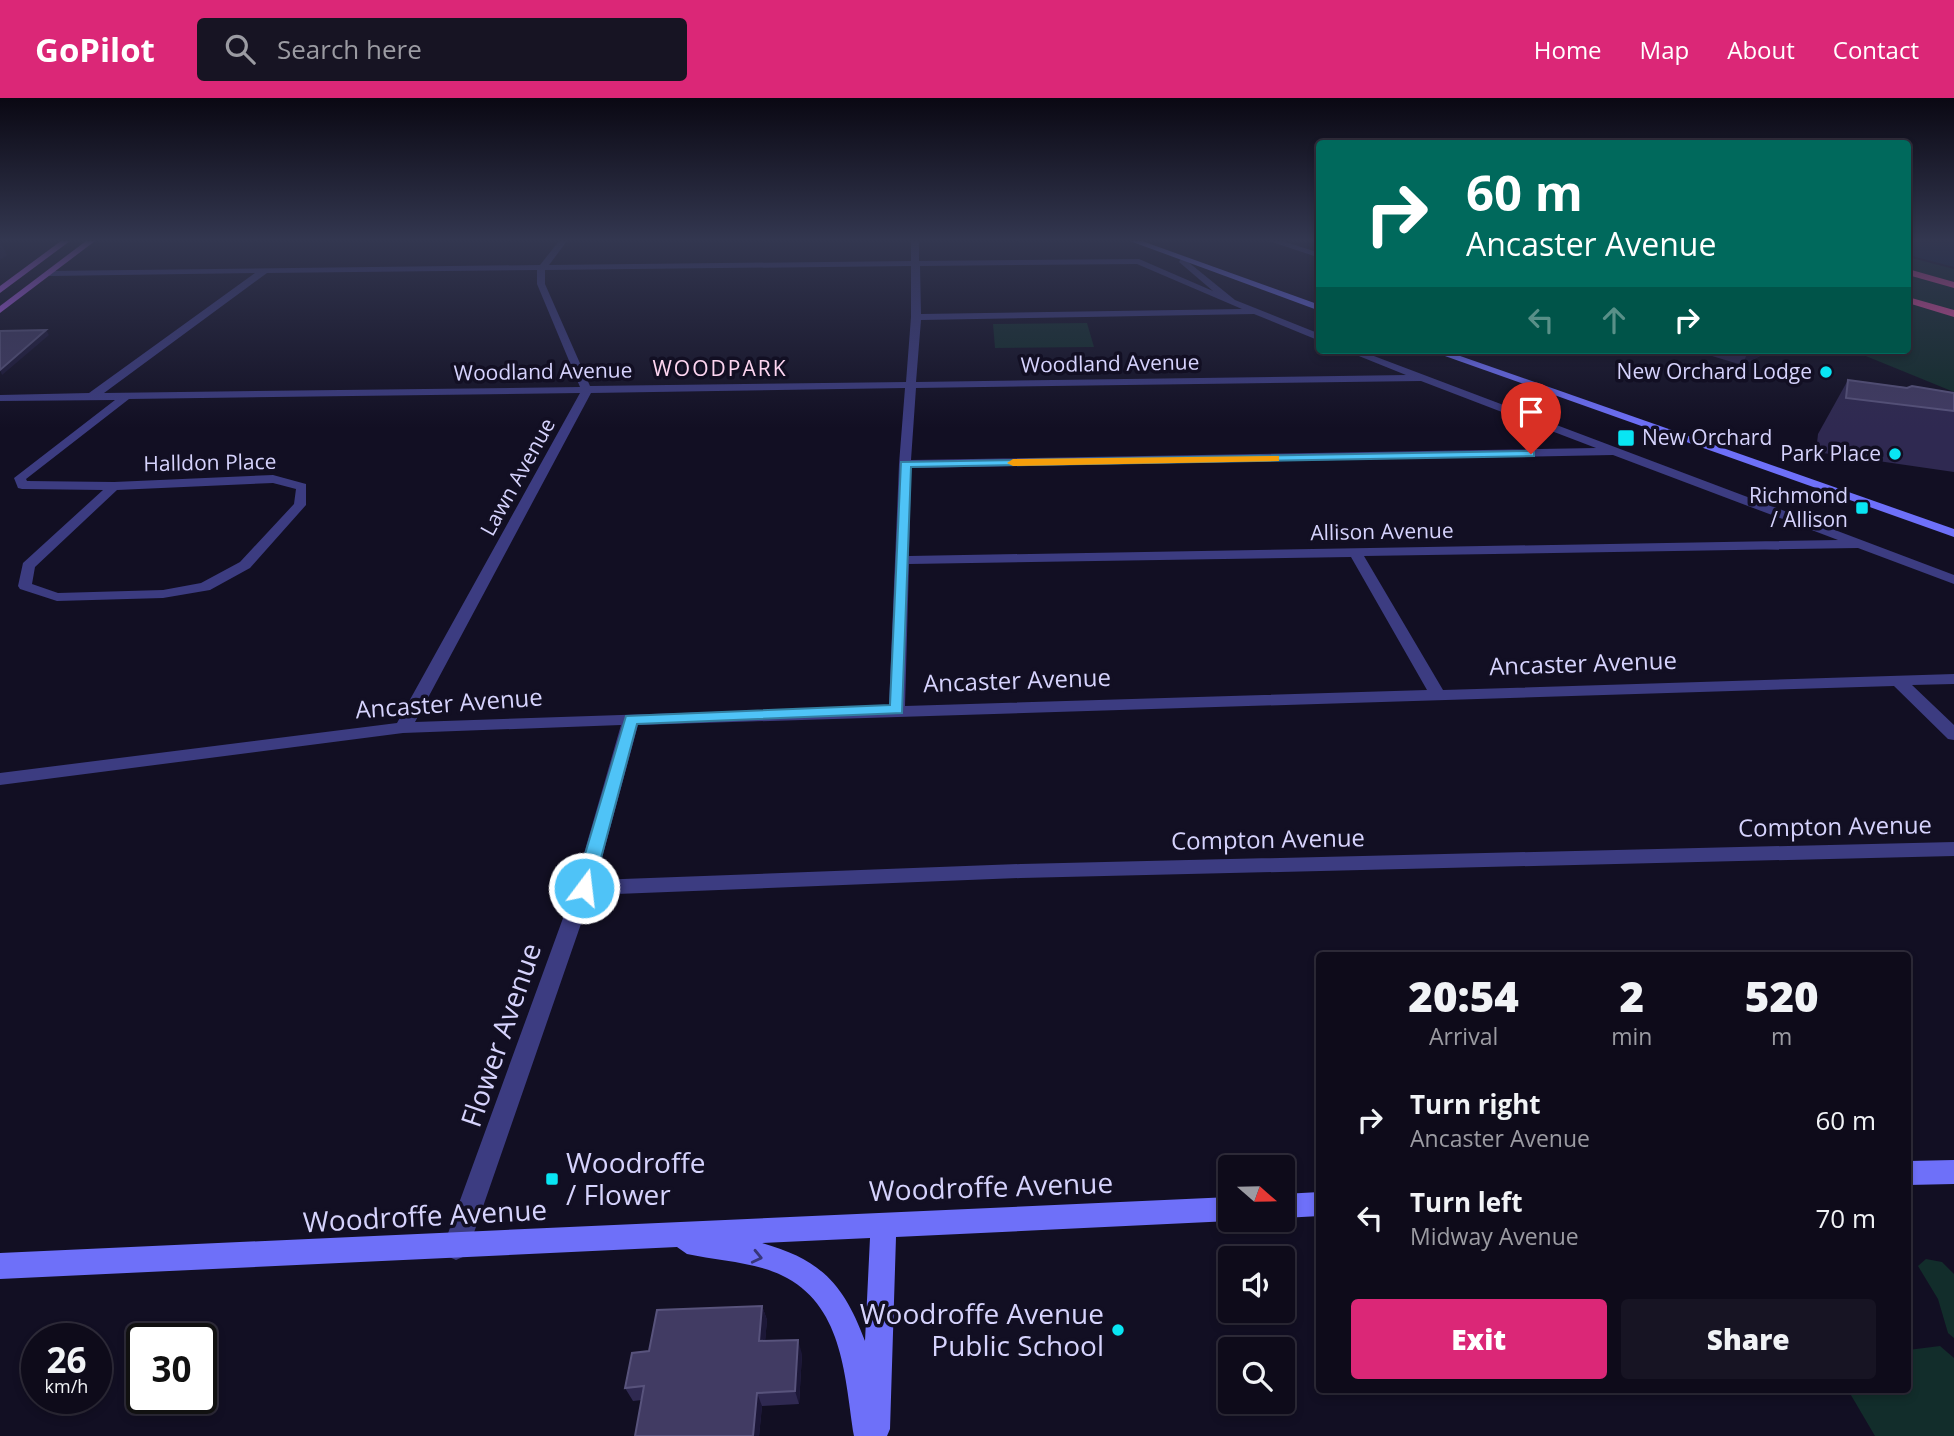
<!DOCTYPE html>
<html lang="en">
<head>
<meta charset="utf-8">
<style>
  body { margin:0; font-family:"Open Sans",sans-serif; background:#171423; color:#f1f3f6; height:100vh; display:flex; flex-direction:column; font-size:26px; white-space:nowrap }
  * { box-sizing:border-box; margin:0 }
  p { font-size:23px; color:#9b9ba2 }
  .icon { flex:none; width:38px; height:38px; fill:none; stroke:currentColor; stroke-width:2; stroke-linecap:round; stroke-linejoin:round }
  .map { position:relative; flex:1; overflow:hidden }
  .panel { position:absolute; left:1316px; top:854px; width:595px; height:441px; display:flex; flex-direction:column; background:#0e0b1a; border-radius:7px; box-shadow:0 4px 10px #0003,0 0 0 2px #2e2b39 }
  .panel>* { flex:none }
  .hud { position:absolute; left:1316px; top:42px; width:595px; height:214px; border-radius:7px; box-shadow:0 4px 10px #0003,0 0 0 2px #2e2b39; background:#00695c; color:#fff; overflow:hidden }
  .needle { width:46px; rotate:110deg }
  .fabs { position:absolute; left:1218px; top:1057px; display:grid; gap:14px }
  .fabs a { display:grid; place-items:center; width:77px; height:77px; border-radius:7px; background:#0e0b1a; box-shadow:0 4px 10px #0003,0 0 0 2px #2e2b39; font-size:35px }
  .speed { position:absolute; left:21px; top:1225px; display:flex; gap:14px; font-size:35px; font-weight:700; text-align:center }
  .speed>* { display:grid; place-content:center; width:91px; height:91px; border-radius:50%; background:#0e0b1a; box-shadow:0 4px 10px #0003,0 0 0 2px #2e2b39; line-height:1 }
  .speed small { font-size:18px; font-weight:400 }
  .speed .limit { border:4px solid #111; border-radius:10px; background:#fff; color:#111 }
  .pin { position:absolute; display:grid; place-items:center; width:60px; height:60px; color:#fff; margin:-72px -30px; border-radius:50% 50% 50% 0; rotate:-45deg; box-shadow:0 0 7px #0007 }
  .pin .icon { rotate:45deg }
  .me { position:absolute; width:77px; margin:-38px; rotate:15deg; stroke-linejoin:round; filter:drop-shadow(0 0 5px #0008) }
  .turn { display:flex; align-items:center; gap:24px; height:147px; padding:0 35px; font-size:32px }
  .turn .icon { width:91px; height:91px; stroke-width:2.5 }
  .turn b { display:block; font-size:49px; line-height:60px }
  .lanes { display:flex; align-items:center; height:66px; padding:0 35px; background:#0003; justify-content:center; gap:35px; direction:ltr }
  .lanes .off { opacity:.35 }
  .eta { display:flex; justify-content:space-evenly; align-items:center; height:119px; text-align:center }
  .eta b { font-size:42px; font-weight:800; line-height:49px }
  .primary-button { display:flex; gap:14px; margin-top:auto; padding:14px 35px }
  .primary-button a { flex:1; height:80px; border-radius:7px; background:#db2777; color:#fff; font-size:28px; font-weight:800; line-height:80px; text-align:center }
  .primary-button a+a { background:#171423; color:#f1f3f6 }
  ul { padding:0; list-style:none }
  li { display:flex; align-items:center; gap:21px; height:98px; padding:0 35px }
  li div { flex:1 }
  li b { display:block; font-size:26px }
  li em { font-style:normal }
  header { display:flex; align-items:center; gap:42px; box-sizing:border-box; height:98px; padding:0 35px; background:#db2777; color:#fff }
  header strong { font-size:33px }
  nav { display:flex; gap:38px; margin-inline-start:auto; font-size:24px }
  .search { width:490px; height:63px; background:#171423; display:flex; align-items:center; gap:18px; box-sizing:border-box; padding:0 24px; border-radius:7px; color:#9b9ba2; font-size:26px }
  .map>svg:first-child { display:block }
  .green { fill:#122d2b }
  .water { fill:#0c2140 }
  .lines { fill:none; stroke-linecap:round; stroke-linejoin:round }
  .street { fill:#3c3c81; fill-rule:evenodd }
  .secondary { fill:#6e70f9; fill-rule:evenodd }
  .primary { fill:#b95ff9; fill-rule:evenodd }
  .highway { fill:#f853a9; fill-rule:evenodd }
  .wall { fill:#2f2951 }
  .shaded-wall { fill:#1c1737 }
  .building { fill:#413b63; stroke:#58537c; stroke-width:2 }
  .oneway { stroke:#373679 }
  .route { fill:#4fc3f7; stroke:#337fa1; stroke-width:2 }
  .slow { fill:#f59e0b }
  .poi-dot { fill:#09e5f3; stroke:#120f23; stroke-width:2.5 }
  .labels { text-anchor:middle; stroke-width:7; stroke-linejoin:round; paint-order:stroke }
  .far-street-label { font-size:21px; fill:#d6d3fd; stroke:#120f23 }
  .far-neighbourhood-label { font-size:21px; letter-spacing:2px; fill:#fdd5f0; stroke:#120f23 }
  .far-poi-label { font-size:21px; fill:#d6d3fd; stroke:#120f23; text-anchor:end }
  .street-label { font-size:24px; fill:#d6d3fd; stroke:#120f23 }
  .near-street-label { font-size:28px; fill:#d6d3fd; stroke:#120f23 }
  .near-poi-label { font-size:28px; fill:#d6d3fd; stroke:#120f23; text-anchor:start }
</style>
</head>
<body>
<header>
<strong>GoPilot</strong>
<div class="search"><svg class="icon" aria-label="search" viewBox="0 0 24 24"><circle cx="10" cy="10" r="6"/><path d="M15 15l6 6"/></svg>Search here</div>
<nav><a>Home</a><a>Map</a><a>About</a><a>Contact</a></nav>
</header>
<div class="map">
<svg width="1954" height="1338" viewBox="0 0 1954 1338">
  <rect width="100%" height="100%" fill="#120f23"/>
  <!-- green -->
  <g class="green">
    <path d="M1908,159L1954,171V294L1851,252H1908Z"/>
    <path d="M1087,225L1094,249L995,250L993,226Z"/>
    <path d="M1926,1161L1942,1164L1954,1176V1240L1948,1235L1938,1201L1918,1168Z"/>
    <path d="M1940,1248L1954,1260V1338H1875L1848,1292H1908V1252Z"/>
  </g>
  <!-- water -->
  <path class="water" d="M1908,143H1954V169L1908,157Z"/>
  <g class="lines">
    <!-- street -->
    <g class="street">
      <path d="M559,143H567L549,167L911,163V143H919V163L1139,161L1213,193L1179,164L1182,159L1235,202L1320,236V243L1254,216L921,222L916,284L1406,277L1344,252H1358L1954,477V486L1858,450L1364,458L1443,592L1954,576V586L1912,587L1954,627V642L1948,641L1894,588L638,627L596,782L1021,766L1954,744V758L1021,780L591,797L469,1149L465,1158L456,1162L447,1158L443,1149L574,790L621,627L403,635L0,687V675L397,625L580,295L129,301L26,381L27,383L114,384L273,377L306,386V407L250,470L210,492L163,500L57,503L20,491L18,488L23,465L103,392L22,391L18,390L14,380L115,302L0,303V297L89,295L255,175L49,178L46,173L540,167ZM1137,166L1242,211L921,216L920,168ZM911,168V219L906,284L590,288L545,186V172ZM537,172V186L580,289L104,295L267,175ZM1421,283L1596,350L911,362L916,290ZM905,290L899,366L889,608L415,624L591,295ZM1613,357L1838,442L909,458L911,370ZM273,385L296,391L294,406L240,464L201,485L163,492L58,495L32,486L35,469L117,392ZM1351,459L1427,592L905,608L909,466Z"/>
      <path d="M1269,143H1282L1320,155V160Z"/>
    </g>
    <!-- secondary -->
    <g class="secondary">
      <path d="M1130,143H1142L1320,207V213Z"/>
      <path d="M1428,252H1443L1954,431V439Z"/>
      <path d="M1954,1062V1086L1908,1087V1063Z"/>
      <path d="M1320,1094V1118L1283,1120V1096Z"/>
      <path d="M1230,1099V1122H1234L1230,1123L896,1139L890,1331L887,1338H854C845,1282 844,1211 787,1180C758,1164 719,1163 687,1156L677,1149L0,1181V1155ZM870,1140L865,1243C844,1187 822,1162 762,1145Z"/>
    </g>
    <!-- primary -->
    <g class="primary">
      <path d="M61,143H70L0,195V188Z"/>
      <path d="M86,143H95L0,215V208Z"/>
    </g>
    <!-- highway -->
    <g class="highway">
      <path d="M1908,171L1954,184V190L1908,177Z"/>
      <path d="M1908,199L1954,212V219L1908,205Z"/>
    </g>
  </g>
  <!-- wall -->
  <g class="wall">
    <path d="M1692,252H1772L1742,267Z"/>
    <path d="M1848,282L1954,295V374L1816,354L1818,336Z"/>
    <path d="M762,1208L767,1222L765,1243L802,1256L799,1306L762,1308L759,1338H635L642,1302L633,1303L625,1290L649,1253Z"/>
  </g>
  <!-- shaded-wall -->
  <g class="shaded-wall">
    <path d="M0,144L7,157L0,162Z"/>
    <path d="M46,232L49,237L2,277L0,272Z"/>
    <path d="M1749,252H1772L1742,267Z"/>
    <path d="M762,1208L767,1222L764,1257L759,1243Z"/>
    <path d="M798,1242L802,1256L799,1306L795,1293Z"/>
    <path d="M757,1295L762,1308L759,1338H753Z"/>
  </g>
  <!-- building -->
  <g class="building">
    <path d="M46,232L0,272V233Z"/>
    <path d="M1848,282L1907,290L1912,288L1954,295V313L1846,300Z"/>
    <path d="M762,1208L759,1243L798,1242L795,1293L757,1295L753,1338H635L644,1288L625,1290L632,1255L649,1253L657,1212Z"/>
  </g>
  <!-- one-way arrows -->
  <defs><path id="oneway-chevron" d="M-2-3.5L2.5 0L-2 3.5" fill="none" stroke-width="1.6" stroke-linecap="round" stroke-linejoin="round" transform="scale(1.75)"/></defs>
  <use class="oneway" href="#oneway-chevron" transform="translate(757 1159) rotate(13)"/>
  <!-- sky -->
  <linearGradient id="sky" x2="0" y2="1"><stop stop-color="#0a0813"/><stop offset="0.43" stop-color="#333750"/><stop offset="1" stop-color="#333750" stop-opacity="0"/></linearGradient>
  <rect width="1954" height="330" fill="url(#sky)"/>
  <!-- route -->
  <path class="route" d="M1531,353L1534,354V358L911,369L902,615L637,626L593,790L584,796L575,790L626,618L890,607L901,364Z"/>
  <!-- slow -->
  <path class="slow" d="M1275,358H1279V363L1013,368L1007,365L1013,361Z"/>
  <!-- markers -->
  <g class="poi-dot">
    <circle cx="1826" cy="274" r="7"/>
    <rect x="1617" y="331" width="18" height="18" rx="3.5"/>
    <circle cx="1895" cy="356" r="7"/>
    <rect x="1855" y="403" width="14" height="14" rx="3.5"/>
    <rect x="545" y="1074" width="14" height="14" rx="3.5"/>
    <circle cx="1118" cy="1232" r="7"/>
  </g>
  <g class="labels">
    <!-- far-street labels -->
    <g class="far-street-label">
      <text transform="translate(1110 266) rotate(-1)" y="7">Woodland Avenue</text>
      <text transform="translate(543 274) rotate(-1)" y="7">Woodland Avenue</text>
      <text transform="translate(210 365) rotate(-1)" y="7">Halldon Place</text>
      <text transform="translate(518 379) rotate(-61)" y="7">Lawn Avenue</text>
      <text transform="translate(1382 434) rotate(-1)" y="7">Allison Avenue</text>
    </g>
    <!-- far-neighbourhood labels -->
    <g class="far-neighbourhood-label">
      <text x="720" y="278">WOODPARK</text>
    </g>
    <!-- far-poi labels -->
    <g class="far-poi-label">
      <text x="1812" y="281">New Orchard Lodge</text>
      <text x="1642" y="347" text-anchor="start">New Orchard</text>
      <text x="1881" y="363">Park Place</text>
      <text x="1848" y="405">Richmond<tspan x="1848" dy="24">/ Allison</tspan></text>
    </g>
    <!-- street labels -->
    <g class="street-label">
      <text transform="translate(1583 566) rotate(-2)" y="8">Ancaster Avenue</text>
      <text transform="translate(1017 583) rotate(-2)" y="8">Ancaster Avenue</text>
      <text transform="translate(449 606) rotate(-4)" y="8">Ancaster Avenue</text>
      <text transform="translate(1835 729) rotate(-1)" y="8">Compton Avenue</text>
      <text transform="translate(1268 742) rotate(-1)" y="8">Compton Avenue</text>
    </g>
    <!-- near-street labels -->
    <g class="near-street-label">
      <text transform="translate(501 937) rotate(-71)" y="10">Flower Avenue</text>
      <text transform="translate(991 1089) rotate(-2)" y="10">Woodroffe Avenue</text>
      <text transform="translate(425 1118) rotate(-3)" y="10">Woodroffe Avenue</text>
    </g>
    <!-- near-poi labels -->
    <g class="near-poi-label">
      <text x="566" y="1075">Woodroffe<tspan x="566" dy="32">/ Flower</tspan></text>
      <text x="1104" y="1226" text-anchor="end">Woodroffe Avenue<tspan x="1104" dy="32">Public School</tspan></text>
    </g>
  </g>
</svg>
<div class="fabs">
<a><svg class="needle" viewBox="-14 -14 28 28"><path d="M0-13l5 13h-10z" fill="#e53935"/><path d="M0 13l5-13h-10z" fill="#9b9ba2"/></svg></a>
<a><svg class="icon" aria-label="sound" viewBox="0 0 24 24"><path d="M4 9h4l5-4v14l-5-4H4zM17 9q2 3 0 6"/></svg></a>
<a><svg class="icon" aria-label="search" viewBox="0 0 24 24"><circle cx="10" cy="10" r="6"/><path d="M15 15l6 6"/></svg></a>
</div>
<div class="speed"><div>26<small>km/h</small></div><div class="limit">30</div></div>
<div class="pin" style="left:1531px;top:356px;background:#d93025"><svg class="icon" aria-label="arrive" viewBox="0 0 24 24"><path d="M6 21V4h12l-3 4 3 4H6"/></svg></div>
<svg class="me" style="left:584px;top:790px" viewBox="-20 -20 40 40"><circle r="17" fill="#4fc3f7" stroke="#fff" stroke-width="3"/><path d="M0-11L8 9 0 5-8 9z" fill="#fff"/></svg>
<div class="hud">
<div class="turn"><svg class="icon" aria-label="right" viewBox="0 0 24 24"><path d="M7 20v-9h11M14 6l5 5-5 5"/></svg><div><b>60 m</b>Ancaster Avenue</div></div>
<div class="lanes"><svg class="icon off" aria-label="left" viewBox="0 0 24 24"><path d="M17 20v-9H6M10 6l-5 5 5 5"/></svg><svg class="icon off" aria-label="ahead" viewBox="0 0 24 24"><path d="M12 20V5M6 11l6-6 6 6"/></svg><svg class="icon" aria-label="right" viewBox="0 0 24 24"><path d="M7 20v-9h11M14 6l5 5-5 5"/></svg></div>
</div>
<section class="panel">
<div class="eta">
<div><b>20:54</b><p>Arrival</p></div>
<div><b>2</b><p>min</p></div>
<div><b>520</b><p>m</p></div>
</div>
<ul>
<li><svg class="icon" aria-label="right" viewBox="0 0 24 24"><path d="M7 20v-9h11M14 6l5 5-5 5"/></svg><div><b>Turn right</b><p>Ancaster Avenue</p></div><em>60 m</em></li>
<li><svg class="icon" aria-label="left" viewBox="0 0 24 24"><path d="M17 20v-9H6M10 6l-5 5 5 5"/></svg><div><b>Turn left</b><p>Midway Avenue</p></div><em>70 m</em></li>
</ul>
<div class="primary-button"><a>Exit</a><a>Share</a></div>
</section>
</div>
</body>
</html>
